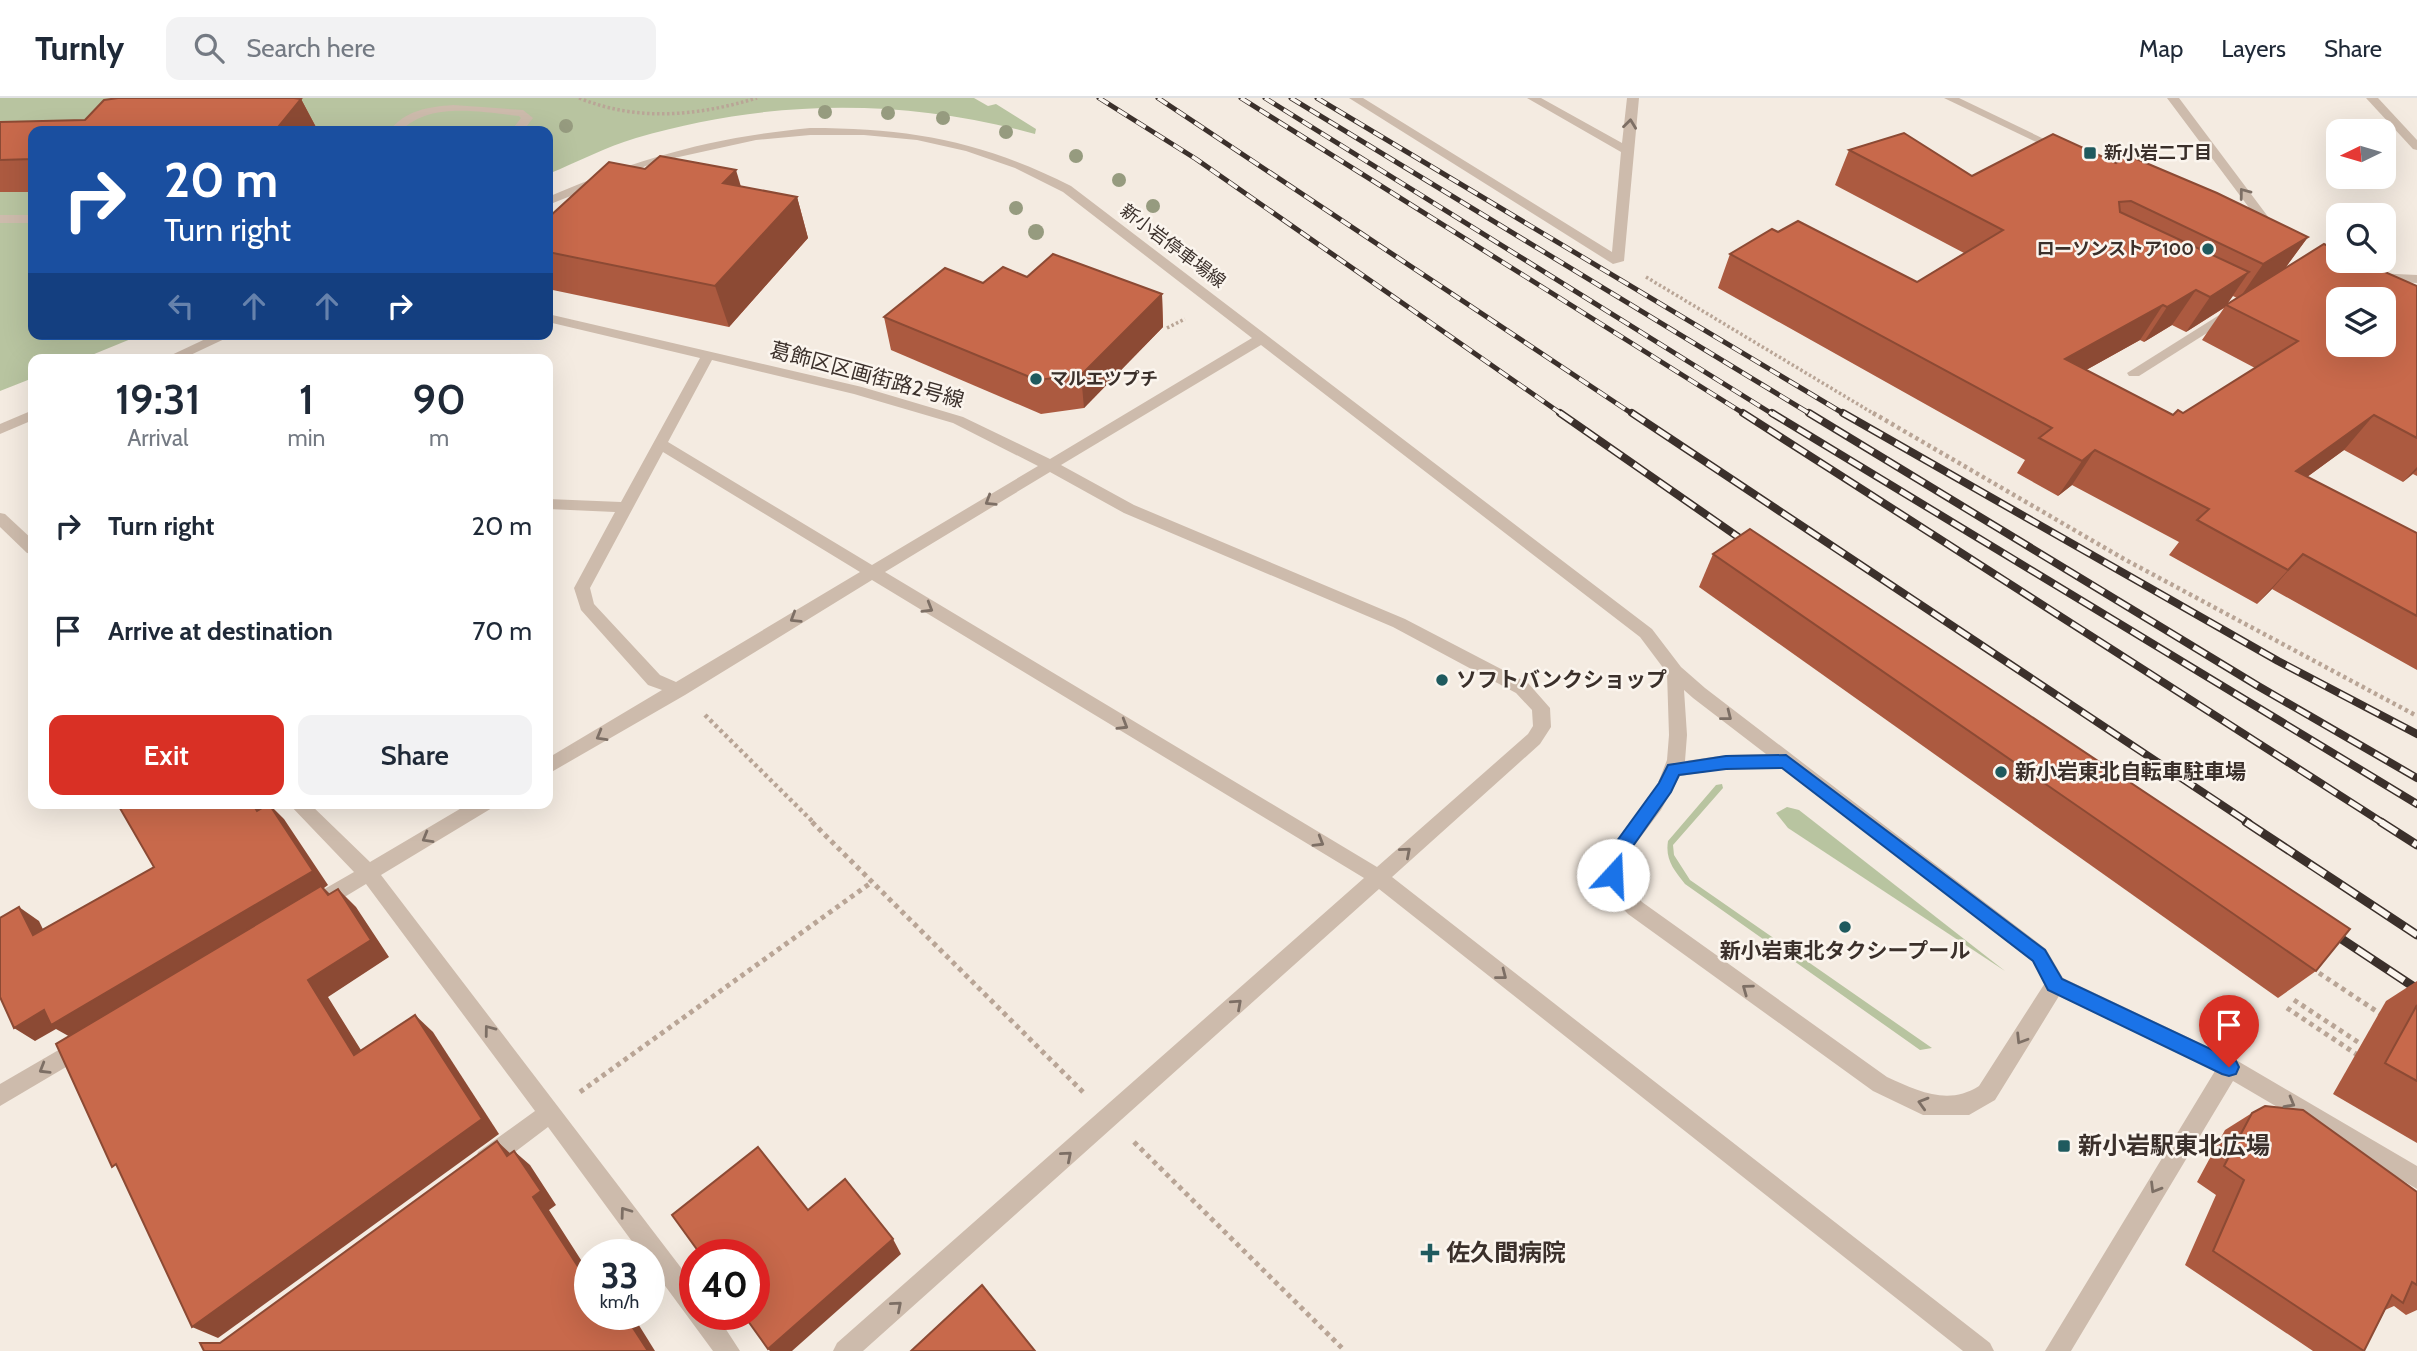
<!DOCTYPE html>
<html lang="en">
<head>
<meta charset="utf-8">
<style>
  body { margin:0; font-family:Cabin,"Noto Sans JP",sans-serif; background:#f2f2f3; color:#1f2937; height:100vh; display:flex; flex-direction:column; font-size:26px; white-space:nowrap }
  * { box-sizing:border-box; margin:0 }
  p { font-size:23px; color:#747a83 }
  .icon { flex:none; width:38px; height:38px; fill:none; stroke:currentColor; stroke-width:2; stroke-linecap:round; stroke-linejoin:round }
  .map { position:relative; flex:1; overflow:hidden }
  .panel { position:absolute; left:28px; top:256px; width:525px; height:455px; display:flex; flex-direction:column; background:#fff; border-radius:14px; box-shadow:0 7px 28px #0002 }
  .panel>* { flex:none }
  .guide { position:absolute; left:28px; top:28px; width:525px; height:214px; border-radius:14px; box-shadow:0 7px 28px #0002; background:#1a4fa0; color:#fff; overflow:hidden }
  .needle { width:46px; rotate:265deg }
  .buttons { position:absolute; left:2326px; top:21px; display:grid; gap:14px }
  .buttons a { display:grid; place-items:center; width:70px; height:70px; border-radius:14px; background:#fff; box-shadow:0 7px 28px #0002; font-size:35px }
  .speed { position:absolute; left:574px; top:1141px; display:flex; gap:14px; font-size:35px; font-weight:700; text-align:center }
  .speed>* { display:grid; place-content:center; width:91px; height:91px; border-radius:50%; background:#fff; box-shadow:0 7px 28px #0002; line-height:1 }
  .speed small { font-size:18px; font-weight:400 }
  .speed .limit { border:10px solid #d22; background:#fff; color:#111 }
  .pin { position:absolute; display:grid; place-items:center; width:60px; height:60px; color:#fff; margin:-72px -30px; border-radius:50% 50% 50% 0; rotate:-45deg; box-shadow:0 0 7px #0007 }
  .pin .icon { rotate:45deg }
  .me { position:absolute; width:77px; margin:-38px; rotate:20deg; stroke-linejoin:round; filter:drop-shadow(0 0 5px #0008) }
  .turn { display:flex; align-items:center; gap:24px; height:147px; padding:0 21px; font-size:32px }
  .turn .icon { width:91px; height:91px; stroke-width:2.5 }
  .turn b { display:block; font-size:49px; line-height:60px }
  .lanes { display:flex; align-items:center; height:66px; padding:0 21px; background:#0003; justify-content:center; gap:35px; direction:ltr }
  .lanes .off { opacity:.35 }
  .eta { display:flex; justify-content:space-evenly; align-items:center; height:119px; text-align:center }
  .eta b { font-size:42px; font-weight:600; line-height:49px }
  .primary-button { display:flex; gap:14px; margin-top:auto; padding:14px 21px }
  .primary-button a { flex:1; height:80px; border-radius:14px; background:#d93025; color:#fff; font-size:28px; font-weight:600; line-height:80px; text-align:center }
  .primary-button a+a { background:#f2f2f3; color:#1f2937 }
  ul { padding:0; list-style:none }
  li { display:flex; align-items:center; gap:21px; height:105px; padding:0 21px }
  li div { flex:1 }
  li b { display:block; font-size:26px }
  li em { font-style:normal }
  header { display:flex; align-items:center; gap:42px; box-sizing:border-box; height:98px; padding:0 35px; background:#fff; border-bottom:2px solid #e0e1e3 }
  header strong { font-size:33px }
  nav { display:flex; gap:38px; margin-inline-start:auto; font-size:24px }
  .search { width:490px; height:63px; background:#f2f2f3; display:flex; align-items:center; gap:18px; box-sizing:border-box; padding:0 24px; border-radius:14px; color:#747a83; font-size:26px }
  .map>svg:first-child { display:block }
  .green { fill:#b8c4a0 }
  .lines { fill:none; stroke-linecap:round; stroke-linejoin:round }
  .path-far2 { stroke:#b9a596; stroke-width:3.5; stroke-dasharray:2.5 2.5; stroke-linecap:butt }
  .path-far1 { stroke:#b9a596; stroke-width:4.5; stroke-dasharray:3.5 3.5; stroke-linecap:butt }
  .path { stroke:#b9a596; stroke-width:5; stroke-dasharray:4.5 4.5; stroke-linecap:butt }
  .minor { fill:#cdbbac; fill-rule:evenodd }
  .rail-far2-casing { stroke:#3b302b; stroke-width:5 }
  .rail-far1-casing { stroke:#3b302b; stroke-width:8 }
  .rail-casing { stroke:#3b302b; stroke-width:9 }
  .rail-far2 { stroke:#fbf5ee; stroke-width:3.5; stroke-dasharray:11; stroke-linecap:butt }
  .rail-far1 { stroke:#fbf5ee; stroke-width:5; stroke-dasharray:15; stroke-linecap:butt }
  .rail { stroke:#fbf5ee; stroke-width:6; stroke-dasharray:19; stroke-linecap:butt }
  .tree { fill:#969b7f }
  .wall { fill:#ac5a40; fill-rule:evenodd }
  .shaded-wall { fill:#8c4a34 }
  .building { fill:#c8694b; stroke:#8c4a34; stroke-width:2; fill-rule:evenodd }
  .oneway { stroke:#7d6f65 }
  .route { fill:#1a73e8; stroke:#114b97; stroke-width:2 }
  .poi-dot { fill:#1f5a5e; stroke:#fbf5ee; stroke-width:2.5 }
  .labels { text-anchor:middle; stroke-width:5; stroke-linejoin:round; paint-order:stroke }
  .far-poi-label { font-size:18px; font-weight:bold; fill:#3b302b; stroke:#fbf5ee; text-anchor:start }
  .far-street-label { font-size:18px; fill:#3b302b; stroke:#fbf5ee }
  .street-label { font-size:21px; fill:#3b302b; stroke:#fbf5ee }
  .poi-label { font-size:21px; font-weight:bold; fill:#3b302b; stroke:#fbf5ee; text-anchor:start }
  .near-poi-label { font-size:24px; font-weight:bold; fill:#3b302b; stroke:#fbf5ee; text-anchor:start }
</style>
</head>
<body>
<header>
<strong>Turnly</strong>
<div class="search"><svg class="icon" aria-label="search" viewBox="0 0 24 24"><circle cx="10" cy="10" r="6"/><path d="M15 15l6 6"/></svg>Search here</div>
<nav><a>Map</a><a>Layers</a><a>Share</a></nav>
</header>
<div class="map">
<svg width="2417" height="1253" viewBox="0 0 2417 1253">
  <rect width="100%" height="100%" fill="#f4ebe1"/>
  <!-- green -->
  <g class="green">
    <path d="M0,0H974L988,8L996,6L1036,31L1035,36C903,0 768,1 636,40C605,49 578,64 548,76V33H33V236H143L82,261H33V280L0,293Z"/>
    <path d="M1722,686L1723,690L1673,747L1674,757L1690,782L1932,950L1920,952L1685,786C1674,772 1665,762 1668,743L1716,687Z"/>
    <path d="M1787,709L1799,712L2005,873L1788,730L1776,715Z"/>
  </g>
  <g class="lines">
    <!-- path-far2 -->
    <g class="path-far2">
      <path d="M579,0C638,24 697,18 757,0"/>
      <path d="M1646,179L1876,317"/>
      <path d="M1167,230L1185,221"/>
    </g>
    <!-- path-far1 -->
    <g class="path-far1">
      <path d="M1873,315L2124,461L2417,618"/>
      <path d="M705,617L814,725"/>
    </g>
    <!-- path -->
    <g class="path">
      <path d="M812,724L1083,994"/>
      <path d="M2319,875L2382,917"/>
      <path d="M2294,902L2364,948"/>
      <path d="M2287,910L2359,958"/>
      <path d="M580,994L872,784"/>
      <path d="M1134,1044L1345,1253"/>
    </g>
    <!-- minor -->
    <g class="minor">
      <path d="M1349,0H1363L1612,154L1621,54L1527,0H1541L1622,45L1627,0H1639L1624,163L1613,166Z"/>
      <path d="M1944,0H1959L2067,52L2057,54Z"/>
      <path d="M2167,0H2179L2269,120L2276,134L2274,137H2266L2259,123Z"/>
      <path d="M2366,0H2378L2417,42V52L2413,51Z"/>
      <path d="M453,7L523,12L533,20L523,33H511L521,20L519,18C482,14 429,3 401,33H389C406,12 428,9 453,7Z"/>
      <path d="M810,30C911,30 981,43 1071,88L1652,531L1681,569L1705,590L2046,851L2063,880L2236,962L2417,1068V1091L2233,983L2071,1253H2045L2215,973L2059,898L1995,1002L1969,1017H1923L1873,993L1628,816L1611,798L1603,763L1656,690L1667,662L1669,637L1667,575L1640,539L1261,247L1061,367L1134,407L1405,521L1528,585L1550,610L1551,629L1540,646L1392,779L1990,1245L1994,1253H1963L1379,791L863,1253H833L837,1245L1364,780L872,482L685,597L548,676V660L662,592L648,587L581,512L574,490L615,414L548,411V401L621,404L700,260L548,224V216L862,289L963,319L1050,361L1252,240L1063,94L1015,70L966,53L917,42L864,37H810L756,42L656,64L548,107V99C640,60 709,40 810,30ZM712,262L854,296L953,325L1038,368L872,467L668,344ZM663,354L860,474L676,584L660,577L594,506L590,490ZM1050,374L1124,415L1393,529L1516,595L1532,612L1533,628L1528,636L1377,769L885,474ZM1684,592L1693,600L1766,656L1726,657L1685,663L1687,637ZM1784,670L2032,863L2045,885L1979,988C1948,1008 1918,993 1887,979L1642,804L1627,788L1622,764L1661,712L1680,678L1726,671Z"/>
      <rect x="0" y="117" width="33" height="8"/>
      <path d="M2375,175L2417,177V185L2370,182L2369,179Z"/>
      <path d="M2232,209L2237,210V216L2139,278H2129L2127,275Z"/>
      <path d="M216,236H235L182,261H163Z"/>
      <path d="M33,312V322L0,336V326Z"/>
      <path d="M0,415L5,416L33,442V456L27,455L0,429Z"/>
      <path d="M288,705H309L370,764L470,705H495L492,710L381,777L695,1188V1216H716L740,1253H713L649,1166V1157H642L548,1029L494,1070L486,1073L478,1070L475,1062L478,1054L535,1013L366,786L328,809L321,811L314,809L311,803L314,797L354,774Z"/>
      <path d="M81,939L88,942L91,949L88,956L0,1008V986Z"/>
    </g>
    <defs>
      <g id="rail-far2">
        <path d="M1099,0L1196,61L1563,317"/>
        <path d="M1158,0L1634,317"/>
        <path d="M1241,0L1746,317"/>
        <path d="M1265,0L1774,317"/>
        <path d="M1291,0L1812,317"/>
        <path d="M1317,0L1846,317"/>
      </g>
      <g id="rail-far1">
        <path d="M1560,315L1754,450"/>
        <path d="M1632,315L2249,725"/>
        <path d="M1743,315L2383,725"/>
        <path d="M1772,315L2417,706"/>
        <path d="M1809,315L2258,588L2417,680"/>
        <path d="M1843,315L2278,563L2417,636"/>
      </g>
      <g id="rail">
        <path d="M2246,724L2417,837"/>
        <path d="M2381,724L2417,747"/>
        <path d="M2325,830L2417,891"/>
      </g>
    </defs>
    <!-- rail-far2 casing -->
    <use href="#rail-far2" class="rail-far2-casing"/>
    <!-- rail-far1 casing -->
    <use href="#rail-far1" class="rail-far1-casing"/>
    <!-- rail casing -->
    <use href="#rail" class="rail-casing"/>
    <!-- rail-far2 -->
    <use href="#rail-far2" class="rail-far2"/>
    <!-- rail-far1 -->
    <use href="#rail-far1" class="rail-far1"/>
    <!-- rail -->
    <use href="#rail" class="rail"/>
  </g>
  <!-- trees -->
  <g class="tree">
    <circle cx="825" cy="14" r="7"/>
    <circle cx="888" cy="15" r="7"/>
    <circle cx="943" cy="20" r="7"/>
    <circle cx="566" cy="28" r="7"/>
    <circle cx="1006" cy="34" r="7"/>
    <circle cx="1076" cy="58" r="7"/>
    <circle cx="1119" cy="82" r="7"/>
    <circle cx="1153" cy="108" r="7"/>
    <circle cx="1016" cy="110" r="7"/>
    <circle cx="1036" cy="134" r="8"/>
  </g>
  <!-- wall -->
  <g class="wall">
    <path d="M301,1L318,33H33V94H0V24L85,22Z"/>
    <path d="M1849,52L1972,78L2116,65L2308,139L2285,170L2417,188V378L2413,376L2403,384L2344,352L2307,379L2417,435V572L2272,491L2257,506L2169,457L2179,444L2072,387L2058,398L2017,375L2025,362L1718,190L1730,156L1778,134L1917,184L1964,155L1835,87ZM2233,198L2237,200L2227,206ZM2224,210L2202,242L2255,270L2183,315L2173,317L2086,272L2140,242L2144,244L2172,227L2186,234Z"/>
    <path d="M741,89L797,99L808,140L729,229L548,191V120Z"/>
    <path d="M1027,179L1162,196L1163,229L1084,310L1041,316L891,252L884,219L983,185Z"/>
    <path d="M1713,456L2316,873L2278,900L1699,489Z"/>
    <path d="M2417,883V1045L2333,996L2386,903Z"/>
    <path d="M2252,1015L2417,1094V1212L2406,1217L2394,1208L2385,1212L2364,1253H2313L2185,1167L2216,1097L2197,1084L2225,1032Z"/>
  </g>
  <!-- shaded-wall -->
  <g class="shaded-wall">
    <path d="M301,1L318,33H275Z"/>
    <path d="M736,72L748,112L723,85Z"/>
    <path d="M797,99L808,140L729,229L715,188Z"/>
    <path d="M2308,139L2283,173L2239,201L2263,166Z"/>
    <path d="M2249,174L2225,209L2186,234L2210,199Z"/>
    <path d="M2196,192L2172,227L2144,244L2167,209Z"/>
    <path d="M1162,196L1163,229L1084,310L1081,277Z"/>
    <path d="M2163,207L2140,242L2043,296L2065,261Z"/>
    <path d="M2374,317L2344,352L2267,408L2296,373Z"/>
    <path d="M2095,352L2072,387L2058,398L2082,363Z"/>
    <path d="M2417,369V372L2403,384Z"/>
    <path d="M2303,456L2272,491L2257,506L2288,472Z"/>
    <path d="M252,705H257L272,728L257,713Z"/>
    <path d="M269,706L284,721L328,787L324,790L340,806L72,940L56,931L35,943L14,930L44,912Z"/>
    <path d="M338,791L356,809L389,859L328,899L374,973L354,957L308,882Z"/>
    <path d="M19,809L39,823L53,852L33,837Z"/>
    <path d="M415,917L433,934L499,1036L218,1240L192,1229Z"/>
    <path d="M497,1043L513,1058H507Z"/>
    <path d="M514,1053L530,1067L556,1107L549,1112L590,1176V1187L533,1099Z"/>
    <path d="M893,1141L901,1156L792,1253H770L768,1251Z"/>
    <path d="M624,1216H632L655,1253H648Z"/>
  </g>
  <!-- building -->
  <g class="building">
    <path d="M118,0H294L301,1L275,33H33V61L0,62V24L85,22L104,2Z"/>
    <path d="M1904,35L1972,78L2053,36L2116,65L2127,57L2217,95L2308,139L2263,166L2131,103L2119,104L2120,114L2249,174L2210,199L2196,192L2167,209L2163,207L2065,261L2173,317L2178,312L2183,315L2298,243L2226,207L2324,146L2338,153V163H2360L2417,188V340L2374,317L2296,373L2417,435V518L2303,456L2288,472L2197,422L2209,411L2095,352L2082,363L2039,340L2052,330L1730,156L1772,131L1778,134L1798,123L1917,184L2003,132L1849,52ZM2338,201H2384V247H2338Z"/>
    <path d="M660,58L736,72L723,85L797,99L715,188L548,154V120L609,64L645,71Z"/>
    <path d="M1053,156L1162,196L1081,277L1037,282L884,219L945,170L983,185L1003,169L1027,179Z"/>
    <path d="M1750,431L2350,831L2316,873L1713,456Z"/>
    <path d="M117,705H252L257,713L269,706L313,773L51,927L44,912L14,930L0,899V820L19,809L33,837L154,769Z"/>
    <path d="M321,788L328,797L338,791L371,842L308,882L354,957L415,917L482,1021L192,1229L116,1066L112,1069L56,946Z"/>
    <path d="M2417,907V983L2385,965Z"/>
    <path d="M2265,1008L2303,1012L2417,1094V1187L2412,1184L2403,1205L2392,1197L2364,1253L2213,1153L2244,1082L2224,1068L2252,1015Z"/>
    <path d="M497,1043L507,1058L514,1053L541,1093L533,1099L590,1187V1216H624L648,1253H204L200,1245H220Z"/>
    <path d="M758,1049L808,1112L845,1081L893,1141L768,1251L743,1216H754V1157H701L672,1117Z"/>
    <path d="M982,1187L1035,1253H911Z"/>
  </g>
  <!-- one-way arrows -->
  <defs><path id="oneway-chevron" d="M-2-3.5L2.5 0L-2 3.5" fill="none" stroke-width="1.6" stroke-linecap="round" stroke-linejoin="round" transform="scale(1.75)"/></defs>
  <g class="oneway">
    <use href="#oneway-chevron" transform="translate(1630 26) rotate(-83)"/>
    <use href="#oneway-chevron" transform="translate(2244 95) rotate(-127)"/>
    <use href="#oneway-chevron" transform="translate(990 403) rotate(148)"/>
    <use href="#oneway-chevron" transform="translate(928 510) rotate(31)"/>
    <use href="#oneway-chevron" transform="translate(795 520) rotate(148)"/>
    <use href="#oneway-chevron" transform="translate(1727 618) rotate(38)"/>
    <use href="#oneway-chevron" transform="translate(1123 627) rotate(31)"/>
    <use href="#oneway-chevron" transform="translate(601 638) rotate(150)"/>
    <use href="#oneway-chevron" transform="translate(427 740) rotate(150)"/>
    <use href="#oneway-chevron" transform="translate(1319 744) rotate(31)"/>
    <use href="#oneway-chevron" transform="translate(1406 754) rotate(-41)"/>
    <use href="#oneway-chevron" transform="translate(1502 877) rotate(38)"/>
    <use href="#oneway-chevron" transform="translate(1747 891) rotate(-144)"/>
    <use href="#oneway-chevron" transform="translate(1237 906) rotate(-42)"/>
    <use href="#oneway-chevron" transform="translate(489 932) rotate(-127)"/>
    <use href="#oneway-chevron" transform="translate(2021 941) rotate(122)"/>
    <use href="#oneway-chevron" transform="translate(44 971) rotate(149)"/>
    <use href="#oneway-chevron" transform="translate(1923 1005) rotate(-164)"/>
    <use href="#oneway-chevron" transform="translate(2290 1005) rotate(30)"/>
    <use href="#oneway-chevron" transform="translate(1067 1058) rotate(-41)"/>
    <use href="#oneway-chevron" transform="translate(2155 1090) rotate(121)"/>
    <use href="#oneway-chevron" transform="translate(625 1114) rotate(-126)"/>
    <use href="#oneway-chevron" transform="translate(897 1208) rotate(-41)"/>
  </g>
  <!-- route -->
  <path class="route" d="M1786,657L2045,852L2062,881L2236,963L2239,969L2236,976L2229,978L2222,976L2048,892L2033,863L1782,670L1726,671L1679,677L1671,694L1621,765L1619,782H1606L1603,763L1606,758L1659,685L1668,667L1726,658Z"/>
  <!-- markers -->
  <g class="poi-dot">
    <rect x="2083" y="48" width="14" height="14" rx="3.5"/>
    <circle cx="2208" cy="151" r="7"/>
    <circle cx="1036" cy="281" r="7"/>
    <circle cx="1442" cy="582" r="7"/>
    <circle cx="2001" cy="674" r="7"/>
    <circle cx="1845" cy="829" r="7"/>
    <rect x="2057" y="1041" width="14" height="14" rx="3.5"/>
    <path d="M1426.5 1144.5h7v7h7v7h-7v7h-7v-7h-7v-7h7z"/>
  </g>
  <g class="labels">
    <!-- far-poi labels -->
    <g class="far-poi-label">
      <text x="2104" y="61">新小岩二丁目</text>
      <text x="2194" y="157" text-anchor="end">ローソンストア100</text>
      <text x="1050" y="287">マルエツプチ</text>
    </g>
    <!-- far-street labels -->
    <g class="far-street-label">
      <text transform="translate(1173 148) rotate(37)" y="6">新小岩停車場線</text>
    </g>
    <!-- street labels -->
    <g class="street-label">
      <text transform="translate(867 277) rotate(15)" y="7">葛飾区区画街路2号線</text>
    </g>
    <!-- poi labels -->
    <g class="poi-label">
      <text x="1456" y="589">ソフトバンクショップ</text>
      <text x="2015" y="681">新小岩東北自転車駐車場</text>
      <text x="1845" y="860" text-anchor="middle">新小岩東北タクシープール</text>
    </g>
    <!-- near-poi labels -->
    <g class="near-poi-label">
      <text x="2078" y="1056">新小岩駅東北広場</text>
      <text x="1446" y="1163">佐久間病院</text>
    </g>
  </g>
</svg>
<div class="buttons">
<a><svg class="needle" viewBox="-14 -14 28 28"><path d="M0-13l5 13h-10z" fill="#e53935"/><path d="M0 13l5-13h-10z" fill="#747a83"/></svg></a>
<a><svg class="icon" aria-label="search" viewBox="0 0 24 24"><circle cx="10" cy="10" r="6"/><path d="M15 15l6 6"/></svg></a>
<a><svg class="icon" aria-label="layers" viewBox="0 0 24 24"><path d="M12 4l9 5-9 5-9-5zM3 14l9 5 9-5"/></svg></a>
</div>
<div class="speed"><div>33<small>km/h</small></div><div class="limit">40</div></div>
<div class="pin" style="left:2229px;top:969px;background:#d93025"><svg class="icon" aria-label="arrive" viewBox="0 0 24 24"><path d="M6 21V4h12l-3 4 3 4H6"/></svg></div>
<svg class="me" style="left:1613px;top:777px" viewBox="-20 -20 40 40"><circle r="19" fill="#fff"/><path d="M0-13L10 11 0 6-10 11z" fill="#1a73e8"/></svg>
<div class="guide">
<div class="turn"><svg class="icon" aria-label="right" viewBox="0 0 24 24"><path d="M7 20v-9h11M14 6l5 5-5 5"/></svg><div><b>20 m</b>Turn right</div></div>
<div class="lanes"><svg class="icon off" aria-label="left" viewBox="0 0 24 24"><path d="M17 20v-9H6M10 6l-5 5 5 5"/></svg><svg class="icon off" aria-label="ahead" viewBox="0 0 24 24"><path d="M12 20V5M6 11l6-6 6 6"/></svg><svg class="icon off" aria-label="ahead" viewBox="0 0 24 24"><path d="M12 20V5M6 11l6-6 6 6"/></svg><svg class="icon" aria-label="right" viewBox="0 0 24 24"><path d="M7 20v-9h11M14 6l5 5-5 5"/></svg></div>
</div>
<section class="panel">
<div class="eta">
<div><b>19:31</b><p>Arrival</p></div>
<div><b>1</b><p>min</p></div>
<div><b>90</b><p>m</p></div>
</div>
<ul>
<li><svg class="icon" aria-label="right" viewBox="0 0 24 24"><path d="M7 20v-9h11M14 6l5 5-5 5"/></svg><div><b>Turn right</b></div><em>20 m</em></li>
<li><svg class="icon" aria-label="arrive" viewBox="0 0 24 24"><path d="M6 21V4h12l-3 4 3 4H6"/></svg><div><b>Arrive at destination</b></div><em>70 m</em></li>
</ul>
<div class="primary-button"><a>Exit</a><a>Share</a></div>
</section>
</div>
</body>
</html>
